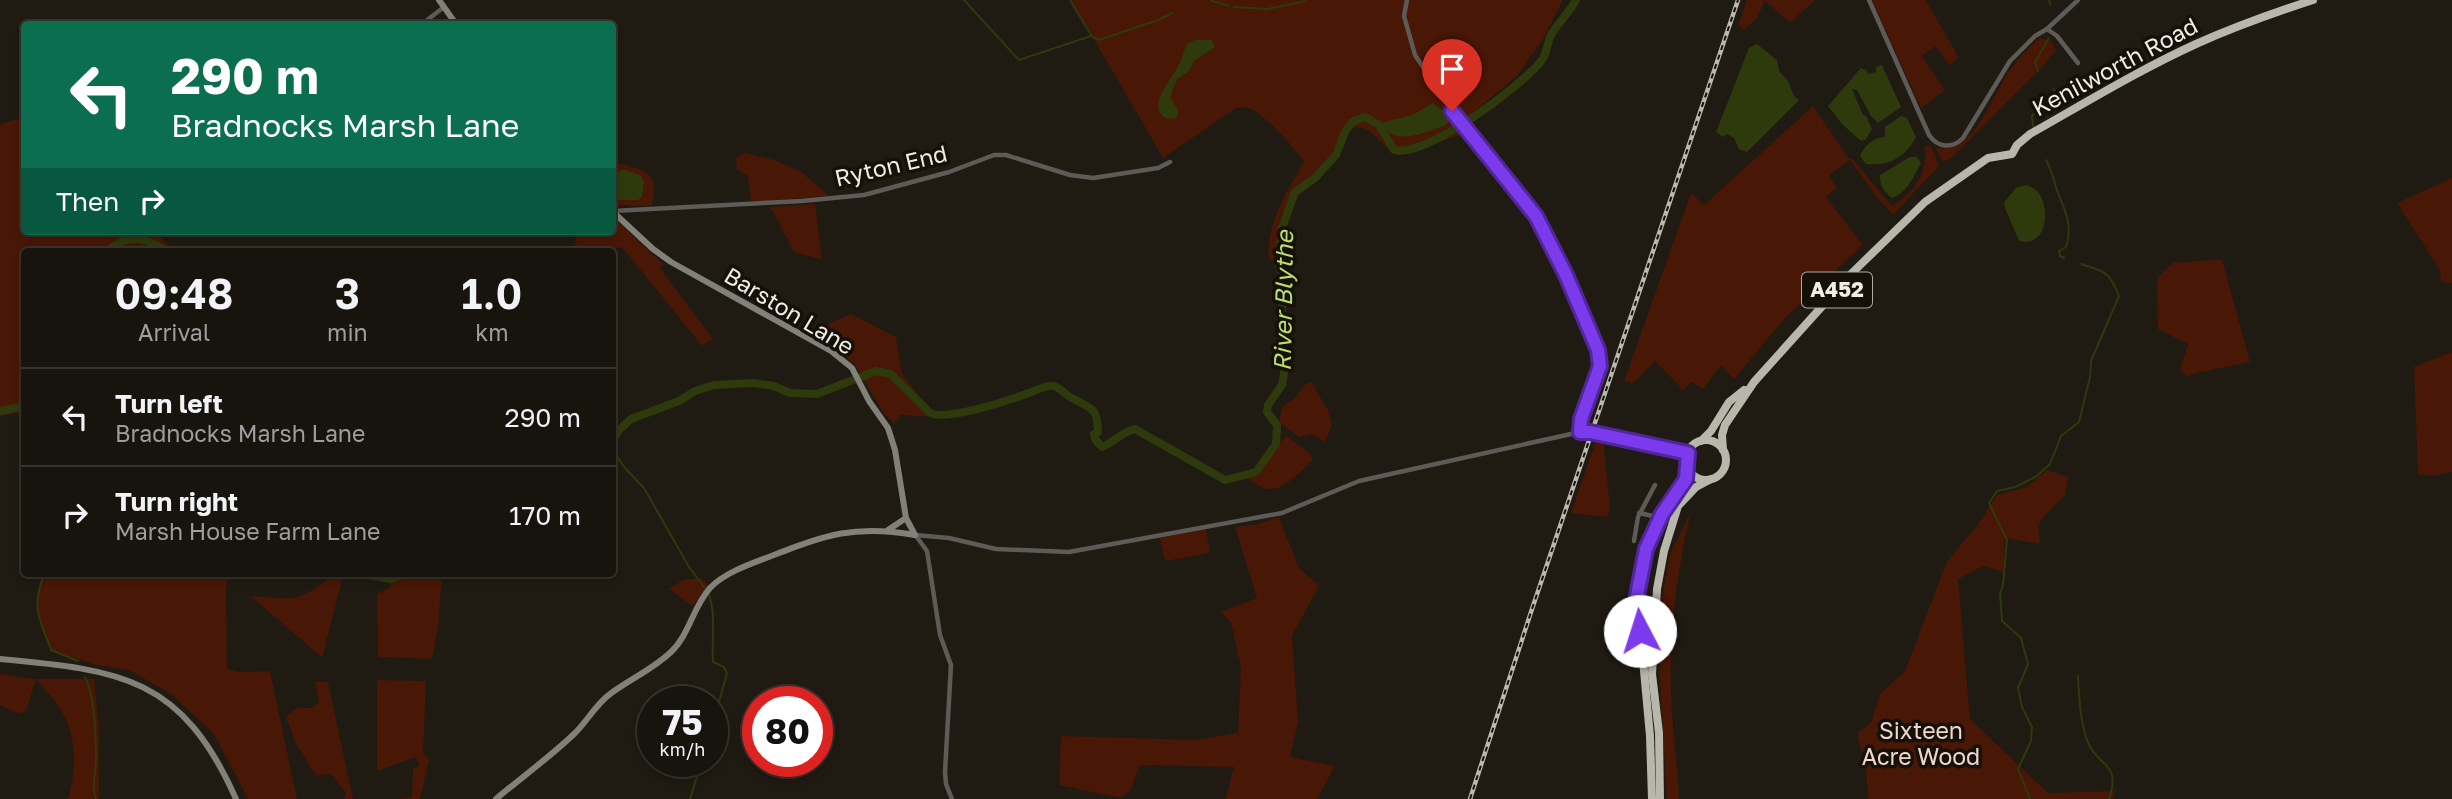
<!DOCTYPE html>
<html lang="en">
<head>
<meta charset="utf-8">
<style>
  body { margin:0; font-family:"Golos Text",sans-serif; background:#24211c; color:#f1f3f6; height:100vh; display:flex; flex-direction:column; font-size:26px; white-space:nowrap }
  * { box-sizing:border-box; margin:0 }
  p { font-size:23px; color:#9e9e9e }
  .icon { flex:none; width:38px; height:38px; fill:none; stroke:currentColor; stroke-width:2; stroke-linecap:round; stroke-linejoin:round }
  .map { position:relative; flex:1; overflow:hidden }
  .details { position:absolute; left:21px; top:248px; width:595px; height:329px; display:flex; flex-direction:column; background:#17140e; border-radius:7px; box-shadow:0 4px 10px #0003,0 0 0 2px #36332e }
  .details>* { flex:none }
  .top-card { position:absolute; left:21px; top:21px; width:595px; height:214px; border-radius:7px; box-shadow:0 4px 10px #0003,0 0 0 2px #36332e; background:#0b6e4f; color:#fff; overflow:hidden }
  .speed { position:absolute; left:637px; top:686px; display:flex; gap:14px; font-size:35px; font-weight:700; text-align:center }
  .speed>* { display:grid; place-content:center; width:91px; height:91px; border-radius:50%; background:#17140e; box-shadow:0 4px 10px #0003,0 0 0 2px #36332e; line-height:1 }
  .speed small { font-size:18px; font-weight:400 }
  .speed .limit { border:10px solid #d22; background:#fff; color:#111 }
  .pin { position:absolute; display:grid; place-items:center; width:60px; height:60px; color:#fff; margin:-72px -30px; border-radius:50% 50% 50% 0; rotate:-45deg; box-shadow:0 0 7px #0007 }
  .pin .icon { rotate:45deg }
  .me { position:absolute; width:77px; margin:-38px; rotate:355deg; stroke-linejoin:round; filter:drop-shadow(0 0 5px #0008) }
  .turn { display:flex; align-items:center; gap:24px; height:147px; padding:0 35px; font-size:32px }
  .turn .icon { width:91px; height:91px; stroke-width:2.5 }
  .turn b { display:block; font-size:49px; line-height:60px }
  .then { display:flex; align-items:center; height:66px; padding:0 35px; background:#0003; gap:14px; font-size:26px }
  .eta { display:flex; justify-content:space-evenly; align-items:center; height:119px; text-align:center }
  .eta b { font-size:42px; font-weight:600; line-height:49px }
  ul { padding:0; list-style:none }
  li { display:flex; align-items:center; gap:21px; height:98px; padding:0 35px; border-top:2px solid #36332e }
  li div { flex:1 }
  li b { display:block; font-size:26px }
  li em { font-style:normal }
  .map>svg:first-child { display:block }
  .green { fill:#481705 }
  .water { fill:#2e3a0c }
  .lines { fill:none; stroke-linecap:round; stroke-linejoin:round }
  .stream { stroke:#2e3a0c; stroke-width:2 }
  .river { stroke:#2e3a0c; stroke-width:8 }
  .street { stroke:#5c5b57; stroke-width:4.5 }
  .secondary { stroke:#818079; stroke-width:6 }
  .highway { stroke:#b8b7ab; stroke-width:8 }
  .rail-casing { stroke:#bbb7b1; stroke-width:4.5 }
  .rail { stroke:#151109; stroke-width:2; stroke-dasharray:5; stroke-linecap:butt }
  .route-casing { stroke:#51269a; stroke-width:18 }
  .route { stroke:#7c3aed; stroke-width:12 }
  .labels { text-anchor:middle; stroke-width:7; stroke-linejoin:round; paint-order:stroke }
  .shield { fill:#151109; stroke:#aeaba4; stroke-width:2 }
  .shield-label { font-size:21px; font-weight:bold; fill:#f0ede7 }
  .street-label { font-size:23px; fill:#f0ede7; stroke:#151109 }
  .park-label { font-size:23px; fill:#efd7ce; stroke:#151109 }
  .water-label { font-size:24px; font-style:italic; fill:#bbdd6c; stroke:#151109 }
</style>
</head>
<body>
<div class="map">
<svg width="2452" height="799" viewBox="0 0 2452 799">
  <rect width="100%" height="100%" fill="#1f1a12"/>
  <!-- green -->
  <g class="green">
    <path d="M1071,0H1563L1542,41L1518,75L1459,125L1463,134L1400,155C1381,151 1373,122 1352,128L1342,148L1320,178L1297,197L1285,232L1281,266L1269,258C1266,223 1287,191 1304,162C1296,149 1263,112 1248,108C1244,107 1240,108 1236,108L1163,158Z"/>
    <path d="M1747,0H1815L1790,23L1765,1L1757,18L1744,30L1738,24Z"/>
    <path d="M1872,0H1926L1959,58L1949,65L1936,46L1922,56L1945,90L1921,108Z"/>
    <path d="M2039,38L2052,41L2056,51L2038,71L1951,158L1943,162L1935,147C1972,159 1993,94 2009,71C2018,59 2028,48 2039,38Z"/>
    <path d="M1813,106L1849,159L1852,158L1892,206C1916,190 1927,174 1925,146H1931L1939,166L1893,215L1879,200L1850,160L1829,175L1837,187L1826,197L1863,245L1787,316L1734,379L1721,365L1703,389L1692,382L1683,390L1655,361L1634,383L1624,381L1691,193L1704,205Z"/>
    <path d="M24,117V231H105L109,238L119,233L158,235L178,252C173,252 165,253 160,252C146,248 131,240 117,252H24V412L0,416V124Z"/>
    <path d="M745,153L774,160L800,171L829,196L751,202L748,176L737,169L736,158Z"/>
    <path d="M613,162C642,169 662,171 651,206L616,205L613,217L664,265L659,267L713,339L702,346L622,247L606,251L589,246L581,252H567L577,242L573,231H612Z"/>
    <path d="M2452,178V283L2441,282L2440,270L2397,203Z"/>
    <path d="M815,204L822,260L794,252L773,211L768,207Z"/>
    <path d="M2222,259L2250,362L2196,373L2187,377L2180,369L2188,344L2158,329L2157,278L2173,263Z"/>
    <path d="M851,314L896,337L902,374L936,417L901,415L894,423L884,414L854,363L809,333Z"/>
    <path d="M2452,352V472L2433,476L2418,474L2414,367Z"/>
    <path d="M1311,382L1328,410L1332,425L1325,442L1311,434L1299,437L1279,422L1283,406L1294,399L1306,384Z"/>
    <path d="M1287,436L1310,454L1313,460C1301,470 1282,495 1263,488C1256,485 1251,479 1243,476C1265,468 1269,450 1287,436Z"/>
    <path d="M1597,438H1603L1610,508L1607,517L1571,513Z"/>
    <path d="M2047,470L2068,477L2065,496L2048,512L2038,525L2040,544L2005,538L2003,572L1983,566L1958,579L1970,719L2048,793L2116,791L2112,799H1868L1866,769L1857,733L1871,723L1880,694L1905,671L1947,561L1977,526L1997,495L2027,487Z"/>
    <path d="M1691,512C1677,572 1669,631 1671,692C1672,728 1678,763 1679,799H1667L1657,628L1670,554Z"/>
    <path d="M1279,517L1299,568L1319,586L1292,636L1298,722L1290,757L1335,766L1317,799H1226L1234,767L1140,765L1130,791L1121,798L1059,785L1061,736L1196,740L1238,733L1241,669L1231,622L1221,612L1257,598L1235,527L1258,524Z"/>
    <path d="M1206,529L1210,553L1165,561L1160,538Z"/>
    <path d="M44,574H228L226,587L227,669L241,672L270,671L297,799H248L214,734L171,694L129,670L96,665L51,650C39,618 31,609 44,574Z"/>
    <path d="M377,574H446L442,576L438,627L432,659L378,657L377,594L391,587L390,576Z"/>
    <path d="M330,576H343L322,658L251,596C291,598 299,605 330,576Z"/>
    <path d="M701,578L709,585L693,606L669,589L683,580Z"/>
    <path d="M0,674L35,679H94L99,729V799H68C77,770 77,735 60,709C54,698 44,689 36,679L26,711L19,714L0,705Z"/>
    <path d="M377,680L426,681L423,753L429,760L420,799H397L412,797L413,769L419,765L416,757L377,771Z"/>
    <path d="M315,682H328L353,799H344L346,793L330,773L316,776L296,744L286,717L297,708H312L319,702Z"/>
  </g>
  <!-- water -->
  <g class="water">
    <path d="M1195,40H1212L1215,47L1194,61L1189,71L1177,79L1170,97L1179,112L1176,118L1167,119C1146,107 1169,83 1176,70C1181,62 1183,53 1187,44Z"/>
    <path d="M1757,44L1777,60L1779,71L1788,81L1794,96L1799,100L1747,152L1739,149L1734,138L1727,134L1723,137L1716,132L1749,48Z"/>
    <path d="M1882,65L1901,107L1878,123L1871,116L1857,90L1852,89L1863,115L1866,116L1872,129L1865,140L1861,141L1842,124L1828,106L1861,68L1866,70L1868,74L1876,72V67Z"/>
    <path d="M1433,103L1444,111L1449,121L1444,126C1425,132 1395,147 1382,125L1385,122L1412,115Z"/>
    <path d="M1901,116L1907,118L1916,137C1905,158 1889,166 1866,164L1860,156C1864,146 1874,137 1885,137V127Z"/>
    <path d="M1910,157H1917L1921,163C1914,176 1907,193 1892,198C1885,193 1879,184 1880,175Z"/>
    <path d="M622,169L640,175L644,182L642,197L638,200H613V178Z"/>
    <path d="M2027,185C2030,186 2035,189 2037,191C2051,205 2048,249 2019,241L2005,208L2004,202L2017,187Z"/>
  </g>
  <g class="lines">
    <!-- stream -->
    <g class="stream">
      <path d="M964,0L1019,60L1091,36L1099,40L1158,20L1172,13"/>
      <path d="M1070,0L1091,35"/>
      <path d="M2049,0L2050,4"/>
      <path d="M1212,1L1229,6"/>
      <path d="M1234,7L1267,9L1302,2L1305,0"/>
      <path d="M2038,71L2035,62L2049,38"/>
      <path d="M2054,89L2055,94"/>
      <path d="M2033,126L2032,116L2039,108"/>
      <path d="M2046,160C2051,169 2053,177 2056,187C2063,208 2074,223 2066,247L2059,251L2060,256L2064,258"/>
      <path d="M612,448L624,467L644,488L689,567L705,588"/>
      <path d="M44,574C31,609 39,617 51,650L78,661"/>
      <path d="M708,593C717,613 711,640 713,662L724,667L727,673L712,727"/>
      <path d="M2078,676C2079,697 2080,718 2086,737C2094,767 2123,760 2109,799"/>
      <path d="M85,677C95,696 96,738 96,760C96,773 91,787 96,799"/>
      <path d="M690,799L702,761"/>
      <path d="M2030,799L2018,769L2031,741L2032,727L2022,707L2018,688L2028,664L2021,638L2002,621L2000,594L2003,585L2007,540L1989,503L1997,491L2015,487L2037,476L2050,464L2061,436L2079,422L2090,377L2091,361L2119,296C2109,271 2105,272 2081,264"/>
    </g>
    <!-- river -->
    <g class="river">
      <path d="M106,252C129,232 144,237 169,252"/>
      <path d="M0,411L24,406"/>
      <path d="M612,442L619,430L631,419L679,401L695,391L714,385L753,383L774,386L790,393L817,394L876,371L891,374L930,413C947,421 1007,401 1026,394C1033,392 1045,385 1052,386C1060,386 1064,394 1070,397C1091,409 1097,405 1098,432L1094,434L1095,439L1102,447C1115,442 1123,431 1135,429L1225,480L1256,472L1276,444L1277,425L1267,412L1268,405L1282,385L1286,360L1280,324L1285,285L1279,265L1280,250L1282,228L1295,192L1315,178L1336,155L1345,132L1352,122L1365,117L1379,125L1394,150C1425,159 1523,85 1542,60C1547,53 1547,43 1551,35C1558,23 1569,13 1576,0"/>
      <path d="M362,574L391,579L405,574"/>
    </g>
    <!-- street -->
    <g class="street">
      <path d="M1407,0L1404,16L1415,55L1452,111L1536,216L1566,276L1598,350L1600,366L1581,419L1580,432"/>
      <path d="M1869,0L1929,135C1938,148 1952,149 1963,138L2010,61L2035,36L2047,29L2078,0"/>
      <path d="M422,24L444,7"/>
      <path d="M2047,29L2057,36L2078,63"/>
      <path d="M613,211L802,201L864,195L949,172L994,155H1006L1070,175L1093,178L1158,168L1170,162"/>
      <path d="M1639,513L1653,516L1663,512"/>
      <path d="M915,535L949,538L996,549L1069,552L1282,513L1359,481L1580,432H1590L1688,453"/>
      <path d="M916,536L927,551L940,635L951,665L945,772L946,784L952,799"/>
      <path d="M1634,541L1638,517L1655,485"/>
    </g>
    <!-- secondary -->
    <g class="secondary">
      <path d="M439,0L456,24"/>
      <path d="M612,211L653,249L671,262L831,351L852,368L869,401L888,428L895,450L906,518L915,535"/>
      <path d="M888,530L906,518"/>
      <path d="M0,659C121,670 182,677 236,799"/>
      <path d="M496,799C522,777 550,757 574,734C587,722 595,705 610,694C630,679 652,670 671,652C689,635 693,607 710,588C723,574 747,565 766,558C824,536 851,524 915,535"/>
    </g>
    <!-- highway -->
    <g class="highway">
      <circle cx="1706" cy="460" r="20"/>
      <path d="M1701,441L1711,431L1729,402L1744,390"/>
      <path d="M1723,450L1722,435L1725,425L1754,382L1853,272L1925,202L1988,158L2012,154L2017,145L2030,134C2085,103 2139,70 2196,44C2234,27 2273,13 2313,0"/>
      <path d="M1652,799L1650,736L1637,595L1642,564L1650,537L1662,514L1684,484L1687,466"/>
      <path d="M1660,799L1659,733L1652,674L1657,589L1664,551L1678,506L1696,487L1711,479"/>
    </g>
    <defs>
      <path id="rail" d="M1470,799L1532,609L1738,0"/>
    </defs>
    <!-- rail casing -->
    <use href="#rail" class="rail-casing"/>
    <!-- rail -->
    <use href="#rail" class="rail"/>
  </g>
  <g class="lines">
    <defs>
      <path id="route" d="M1452,111L1536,216L1566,275L1598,350L1600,366L1581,419L1580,432H1590L1688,453L1686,479L1662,514L1646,549L1637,596L1640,631"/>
    </defs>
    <!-- route casing -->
    <use href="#route" class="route-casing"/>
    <!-- route -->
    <use href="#route" class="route"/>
  </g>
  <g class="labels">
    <!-- shield labels -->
    <rect class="shield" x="1802" y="272.5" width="70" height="35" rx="5"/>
    <g class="shield-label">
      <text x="1837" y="297">A452</text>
    </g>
    <!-- street labels -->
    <g class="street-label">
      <text transform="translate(2115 67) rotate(-28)" y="8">Kenilworth Road</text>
      <text transform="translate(891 166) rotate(-13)" y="8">Ryton End</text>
      <text transform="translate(789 311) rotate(31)" y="8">Barston Lane</text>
    </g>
    <!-- park labels -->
    <g class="park-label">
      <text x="1921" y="739">Sixteen<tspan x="1921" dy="26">Acre Wood</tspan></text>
    </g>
    <!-- water labels -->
    <g class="water-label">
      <text transform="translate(1284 301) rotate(-89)" y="8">River Blythe</text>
    </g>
  </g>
</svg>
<div class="speed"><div>75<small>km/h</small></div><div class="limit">80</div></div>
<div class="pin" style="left:1452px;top:111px;background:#d93025"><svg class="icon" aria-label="arrive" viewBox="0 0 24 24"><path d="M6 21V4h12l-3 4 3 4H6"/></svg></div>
<svg class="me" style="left:1640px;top:631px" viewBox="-20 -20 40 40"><circle r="19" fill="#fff"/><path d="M0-13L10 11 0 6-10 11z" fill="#7c3aed"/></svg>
<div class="top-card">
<div class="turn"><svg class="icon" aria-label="left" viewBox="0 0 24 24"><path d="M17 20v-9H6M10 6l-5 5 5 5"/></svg><div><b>290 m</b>Bradnocks Marsh Lane</div></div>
<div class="then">Then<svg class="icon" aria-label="right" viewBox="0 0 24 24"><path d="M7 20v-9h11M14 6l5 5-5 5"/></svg></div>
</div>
<section class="details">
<div class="eta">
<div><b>09:48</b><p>Arrival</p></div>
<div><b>3</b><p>min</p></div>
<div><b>1.0</b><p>km</p></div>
</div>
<ul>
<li><svg class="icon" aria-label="left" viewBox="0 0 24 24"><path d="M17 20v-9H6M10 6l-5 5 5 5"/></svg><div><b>Turn left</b><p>Bradnocks Marsh Lane</p></div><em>290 m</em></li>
<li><svg class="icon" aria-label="right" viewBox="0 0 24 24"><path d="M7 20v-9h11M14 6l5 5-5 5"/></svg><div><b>Turn right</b><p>Marsh House Farm Lane</p></div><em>170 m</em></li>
</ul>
</section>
</div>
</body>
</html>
